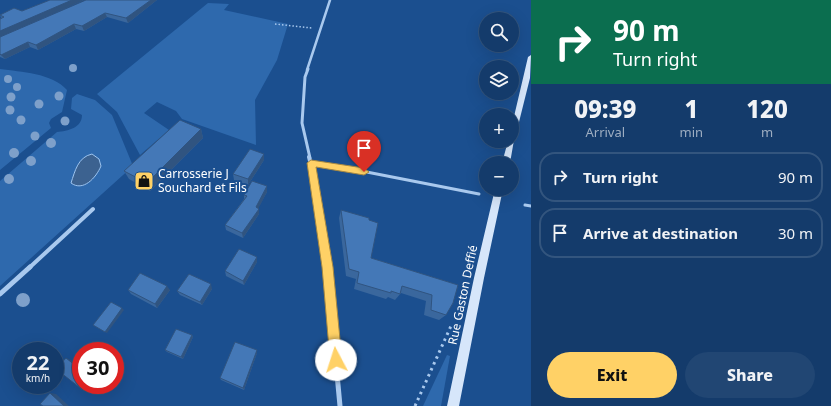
<!DOCTYPE html>
<html lang="en">
<head>
<meta charset="utf-8">
<style>
  body { margin:0; font-family:"Noto Sans",sans-serif; background:#214673; color:#f1f3f6; height:100vh; display:flex; flex-direction:column; font-size:15px; white-space:nowrap }
  * { box-sizing:border-box; margin:0 }
  p { font-size:13px; color:#9dadc1 }
  .icon { flex:none; width:22px; height:22px; fill:none; stroke:currentColor; stroke-width:2; stroke-linecap:round; stroke-linejoin:round }
  .map { position:relative; flex:1; overflow:hidden }
  .sheet { display:flex; flex-direction:column; background:#143b6b; width:300px }
  .sheet>* { flex:none }
  .banner { background:#0b6e4f; color:#fff; overflow:hidden }
  .controls { position:absolute; left:479px; top:12px; display:grid; gap:8px }
  .controls a { display:grid; place-items:center; width:40px; height:40px; border-radius:50%; background:#143b6b; box-shadow:0 4px 16px #0002,0 0 0 1px #33557e; font-size:20px }
  .speed { position:absolute; left:12px; top:342px; display:flex; gap:8px; font-size:20px; font-weight:700; text-align:center }
  .speed>* { display:grid; place-content:center; width:52px; height:52px; border-radius:50%; background:#143b6b; box-shadow:0 4px 16px #0002,0 0 0 1px #33557e; line-height:1 }
  .speed small { font-size:10px; font-weight:400 }
  .speed .limit { border:6px solid #d22; background:#fff; color:#111 }
  .pin { position:absolute; display:grid; place-items:center; width:34px; height:34px; color:#fff; margin:-41px -17px; border-radius:50% 50% 50% 0; rotate:-45deg; box-shadow:0 0 4px #0007 }
  .pin .icon { rotate:45deg }
  .me { position:absolute; width:44px; margin:-22px; rotate:355deg; stroke-linejoin:round; filter:drop-shadow(0 0 3px #0008) }
  .turn { display:flex; align-items:center; gap:14px; height:84px; padding:0 16px; font-size:18px }
  .turn .icon { width:52px; height:52px; stroke-width:2.5 }
  .turn b { display:block; font-size:28px; line-height:34px }
  .eta { display:flex; justify-content:space-evenly; align-items:center; height:68px; text-align:center }
  .eta b { font-size:24px; font-weight:800; line-height:28px }
  .cta { display:flex; gap:8px; margin-top:auto; padding:8px 16px }
  .cta a { flex:1; height:46px; border-radius:24px; background:#ffd166; color:#111; font-size:16px; font-weight:800; line-height:46px; text-align:center }
  .cta a+a { background:#214673; color:#f1f3f6 }
  ul { padding:0; list-style:none }
  li { display:flex; align-items:center; gap:12px; height:50px; margin:0 8px 6px; padding:0 8px; border:2px solid #33557e; border-radius:16px }
  li div { flex:1 }
  li b { display:block; font-size:15px }
  li em { font-style:normal }
  main { display:flex; flex:1; min-height:0 }
  .map>svg:first-child { display:block }
  .green { fill:#2e69ad }
  .water { fill:#3c6290; stroke:#9cc4f0 }
  .lines { fill:none; stroke-linecap:round; stroke-linejoin:round }
  .path-far1 { stroke:#a9c9ee; stroke-width:1.5; stroke-dasharray:1.5 2; stroke-linecap:butt }
  .path { stroke:#a9c9ee; stroke-width:3; stroke-dasharray:2.5 4; stroke-linecap:butt }
  .lane { stroke:#a9c9ee; stroke-width:3 }
  .street-far3 { stroke:#a9c9ee; stroke-width:2.5 }
  .street-far2 { stroke:#a9c9ee; stroke-width:3 }
  .street-far1 { stroke:#a9c9ee; stroke-width:4 }
  .street { stroke:#a9c9ee; stroke-width:5 }
  .secondary { fill:#d6e6fa; fill-rule:evenodd }
  .tree { fill:#7ea0ca }
  .wall { fill:#3a679d }
  .shaded-wall { fill:#305480 }
  .building { fill:#4478b7; stroke:#305480 }
  .route { fill:#ffd166; stroke:#a68842 }
  .labels { text-anchor:middle; stroke-width:4; stroke-linejoin:round; paint-order:stroke }
  .poi-label { font-size:12px; fill:#fff; stroke:#1b4f8f; text-anchor:start }
  .street-label { font-size:12px; fill:#fff; stroke:#1b4f8f }
</style>
</head>
<body>
<main>
<div class="map">
<svg width="531" height="406" viewBox="0 0 531 406">
  <rect width="100%" height="100%" fill="#1b4f8f"/>
  <!-- green -->
  <g class="green">
    <path d="M208,3L229,4L224,10L288,24L277,60L255,100L256,145L182,119L176,111L157,102L144,113L169,130L140,155L117,112L97,94Z"/>
    <path d="M0,69C21,72 52,73 67,90L62,112L51,119L49,123L51,128L0,170Z"/>
    <path d="M77,94L95,100L112,115L133,166L0,286V181L57,132C68,131 82,128 82,115L71,109L72,98Z"/>
    <path d="M447,355L450,356L441,406H423Z"/>
  </g>
  <!-- water -->
  <path class="water" d="M92,154L99,159L101,166C96,178 83,192 71,183C75,171 78,157 92,154Z"/>
  <g class="lines">
    <!-- path-far1 -->
    <path class="path-far1" d="M275,24L312,28"/>
    <!-- path -->
    <path class="path" d="M415,406L451,326"/>
    <!-- lane -->
    <g class="lane">
      <path d="M311,163L336,166L479,194"/>
      <path d="M525,205L531,206"/>
    </g>
    <!-- street-far3 -->
    <path class="street-far3" d="M307,70L330,0"/>
    <!-- street-far2 -->
    <path class="street-far2" d="M308,69L305,77L302,123L310,158"/>
    <!-- street-far1 -->
    <g class="street-far1">
      <path d="M309,157L314,177L327,268"/>
      <path d="M29,268L93,209"/>
    </g>
    <!-- street -->
    <g class="street">
      <path d="M327,267L340,406"/>
      <path d="M0,294L30,267"/>
    </g>
    <!-- secondary -->
    <g class="secondary">
      <path d="M531,55L530,78L515,138L514,140L510,163H502L508,141H512V125L528,57Z"/>
      <path d="M495,189H503L484,278L459,406H447L474,278Z"/>
    </g>
  </g>
  <!-- trees -->
  <g class="tree">
    <circle cx="73" cy="68" r="4"/>
    <circle cx="8" cy="79" r="4"/>
    <circle cx="17" cy="87" r="4"/>
    <circle cx="59" cy="96" r="4.5"/>
    <circle cx="11" cy="97" r="4.5"/>
    <circle cx="39" cy="104" r="4.5"/>
    <circle cx="10" cy="110" r="4.5"/>
    <circle cx="21" cy="120" r="4.5"/>
    <circle cx="65" cy="121" r="4.5"/>
    <circle cx="35" cy="136" r="4.5"/>
    <circle cx="51" cy="143" r="5"/>
    <circle cx="14" cy="153" r="5"/>
    <circle cx="31" cy="161" r="5"/>
    <circle cx="9" cy="179" r="5"/>
    <circle cx="23" cy="300" r="7"/>
  </g>
  <!-- wall -->
  <g class="wall">
    <path d="M50,0H84L17,29L86,0H157L128,23L107,17L84,31L76,29L38,50L30,47L5,59L0,57V19L1,18L0,15L22,11Z"/>
    <path d="M201,129L203,138L150,191L129,179L124,171Z"/>
    <path d="M264,160L248,185L234,180L233,174Z"/>
    <path d="M267,186V192L258,208L259,214L243,238L226,230L225,225L244,199V195Z"/>
    <path d="M341,210L369,220L371,258L458,285L446,315L439,320L424,315L426,301L401,293L395,300L388,297L386,299L354,289L356,279L346,276L339,218Z"/>
    <path d="M257,257V262L244,285L226,276L225,271Z"/>
    <path d="M212,289L202,305L180,295L177,291Z"/>
    <path d="M128,290H170L157,308L131,294Z"/>
    <path d="M192,335L193,337L183,359L167,352L165,350Z"/>
    <path d="M257,353L244,390L221,380L220,378Z"/>
  </g>
  <!-- shaded-wall -->
  <g class="shaded-wall">
    <path d="M72,0H84L0,37V31Z"/>
    <path d="M151,0H157L128,23L126,18Z"/>
    <path d="M105,13L107,17L84,31L82,26Z"/>
    <path d="M74,24L76,29L38,50L36,45Z"/>
    <path d="M28,42L30,47L5,59L1,55Z"/>
    <path d="M201,129L203,138L150,191L147,183Z"/>
    <path d="M264,154V160L248,185V179Z"/>
    <path d="M267,186V192L256,213V207Z"/>
    <path d="M259,209V214L243,238L242,233Z"/>
    <path d="M257,257V262L244,285L243,281Z"/>
    <path d="M211,284L212,289L202,305L200,302Z"/>
    <path d="M167,286L170,290L157,308L155,304Z"/>
    <path d="M122,308L124,310L107,333L105,332Z"/>
    <path d="M192,335L193,337L183,359L181,357Z"/>
    <path d="M257,350V353L244,390L243,388Z"/>
    <path d="M66,358L71,360L81,368V370Z"/>
    <path d="M89,385H96L90,393L84,391Z"/>
    <path d="M50,393L56,394L69,406H64Z"/>
  </g>
  <!-- building -->
  <g class="building">
    <path d="M50,0H72L0,31V19L4,17L0,15L14,8L22,11Z"/>
    <path d="M86,0H151L126,18L105,13L82,26L74,24L36,45L28,42L1,55L0,54V37Z"/>
    <path d="M180,120L201,129L147,183L124,171Z"/>
    <path d="M250,149L264,154L248,179L233,174Z"/>
    <path d="M252,181L267,186L256,207L259,209L242,233L225,225L247,196L244,195Z"/>
    <path d="M341,210L369,218V220L378,223L371,258L458,285L453,303L446,315L431,310L432,295L402,286L400,294L391,291V293L357,283L359,272L349,269Z"/>
    <path d="M239,249L257,257L243,281L225,271Z"/>
    <path d="M140,273L167,286L155,304L128,290Z"/>
    <path d="M189,274L211,284L200,302L177,291Z"/>
    <path d="M111,302L122,308L105,332L93,325Z"/>
    <path d="M176,329L192,335L181,357L165,350Z"/>
    <path d="M235,342L257,350L243,388L220,378Z"/>
    <path d="M66,358L81,370V385H89L84,391L56,369Z"/>
    <path d="M50,393L64,406H43L40,404Z"/>
  </g>
  <!-- route -->
  <path class="route" d="M311,160L364,168L369,172L364,175L316,167L333,267L342,360L340,364L336,366L331,364L330,360L322,267L307,163Z"/>
  <!-- icons -->
  <defs>
    <symbol id="shop-square" viewBox="-11 -11 22 22"><rect x="-9" y="-9" width="18" height="18" rx="4" fill="#ffd166" stroke="#1b4f8f"/><path d="M-5-2.5h2.3a2.7 3.5 0 0 1 5.4 0H5L5.5 6h-11ZM-1.5-2.5h3a1.5 2.3 0 0 0-3 0Z" fill="#111"/></symbol>
  </defs>
  <g fill-rule="evenodd">
    <use href="#shop-square" x="133" y="170" width="22" height="22"/>
  </g>
  <g class="labels">
    <!-- poi labels -->
    <g class="poi-label">
      <text x="158" y="178">Carrosserie J<tspan x="158" dy="14">Souchard et Fils</tspan></text>
    </g>
    <!-- street labels -->
    <g class="street-label">
      <text transform="translate(463 295) rotate(-78)" y="4">Rue Gaston Deffié</text>
    </g>
  </g>
</svg>
<div class="controls">
<a><svg class="icon" aria-label="search" viewBox="0 0 24 24"><circle cx="10" cy="10" r="6"/><path d="M15 15l6 6"/></svg></a>
<a><svg class="icon" aria-label="layers" viewBox="0 0 24 24"><path d="M12 4l9 5-9 5-9-5zM3 14l9 5 9-5"/></svg></a>
<a>+</a>
<a>−</a>
</div>
<div class="speed"><div>22<small>km/h</small></div><div class="limit">30</div></div>
<div class="pin" style="left:364px;top:172px;background:#d93025"><svg class="icon" aria-label="arrive" viewBox="0 0 24 24"><path d="M6 21V4h12l-3 4 3 4H6"/></svg></div>
<svg class="me" style="left:336px;top:360px" viewBox="-20 -20 40 40"><circle r="19" fill="#fff"/><path d="M0-13L10 11 0 6-10 11z" fill="#ffd166"/></svg>
</div>
<section class="sheet">
<div class="banner">
<div class="turn"><svg class="icon" aria-label="right" viewBox="0 0 24 24"><path d="M7 20v-9h11M14 6l5 5-5 5"/></svg><div><b>90 m</b>Turn right</div></div>
</div>
<div class="eta">
<div><b>09:39</b><p>Arrival</p></div>
<div><b>1</b><p>min</p></div>
<div><b>120</b><p>m</p></div>
</div>
<ul>
<li><svg class="icon" aria-label="right" viewBox="0 0 24 24"><path d="M7 20v-9h11M14 6l5 5-5 5"/></svg><div><b>Turn right</b></div><em>90 m</em></li>
<li><svg class="icon" aria-label="arrive" viewBox="0 0 24 24"><path d="M6 21V4h12l-3 4 3 4H6"/></svg><div><b>Arrive at destination</b></div><em>30 m</em></li>
</ul>
<div class="cta"><a>Exit</a><a>Share</a></div>
</section>
</main>
</body>
</html>
